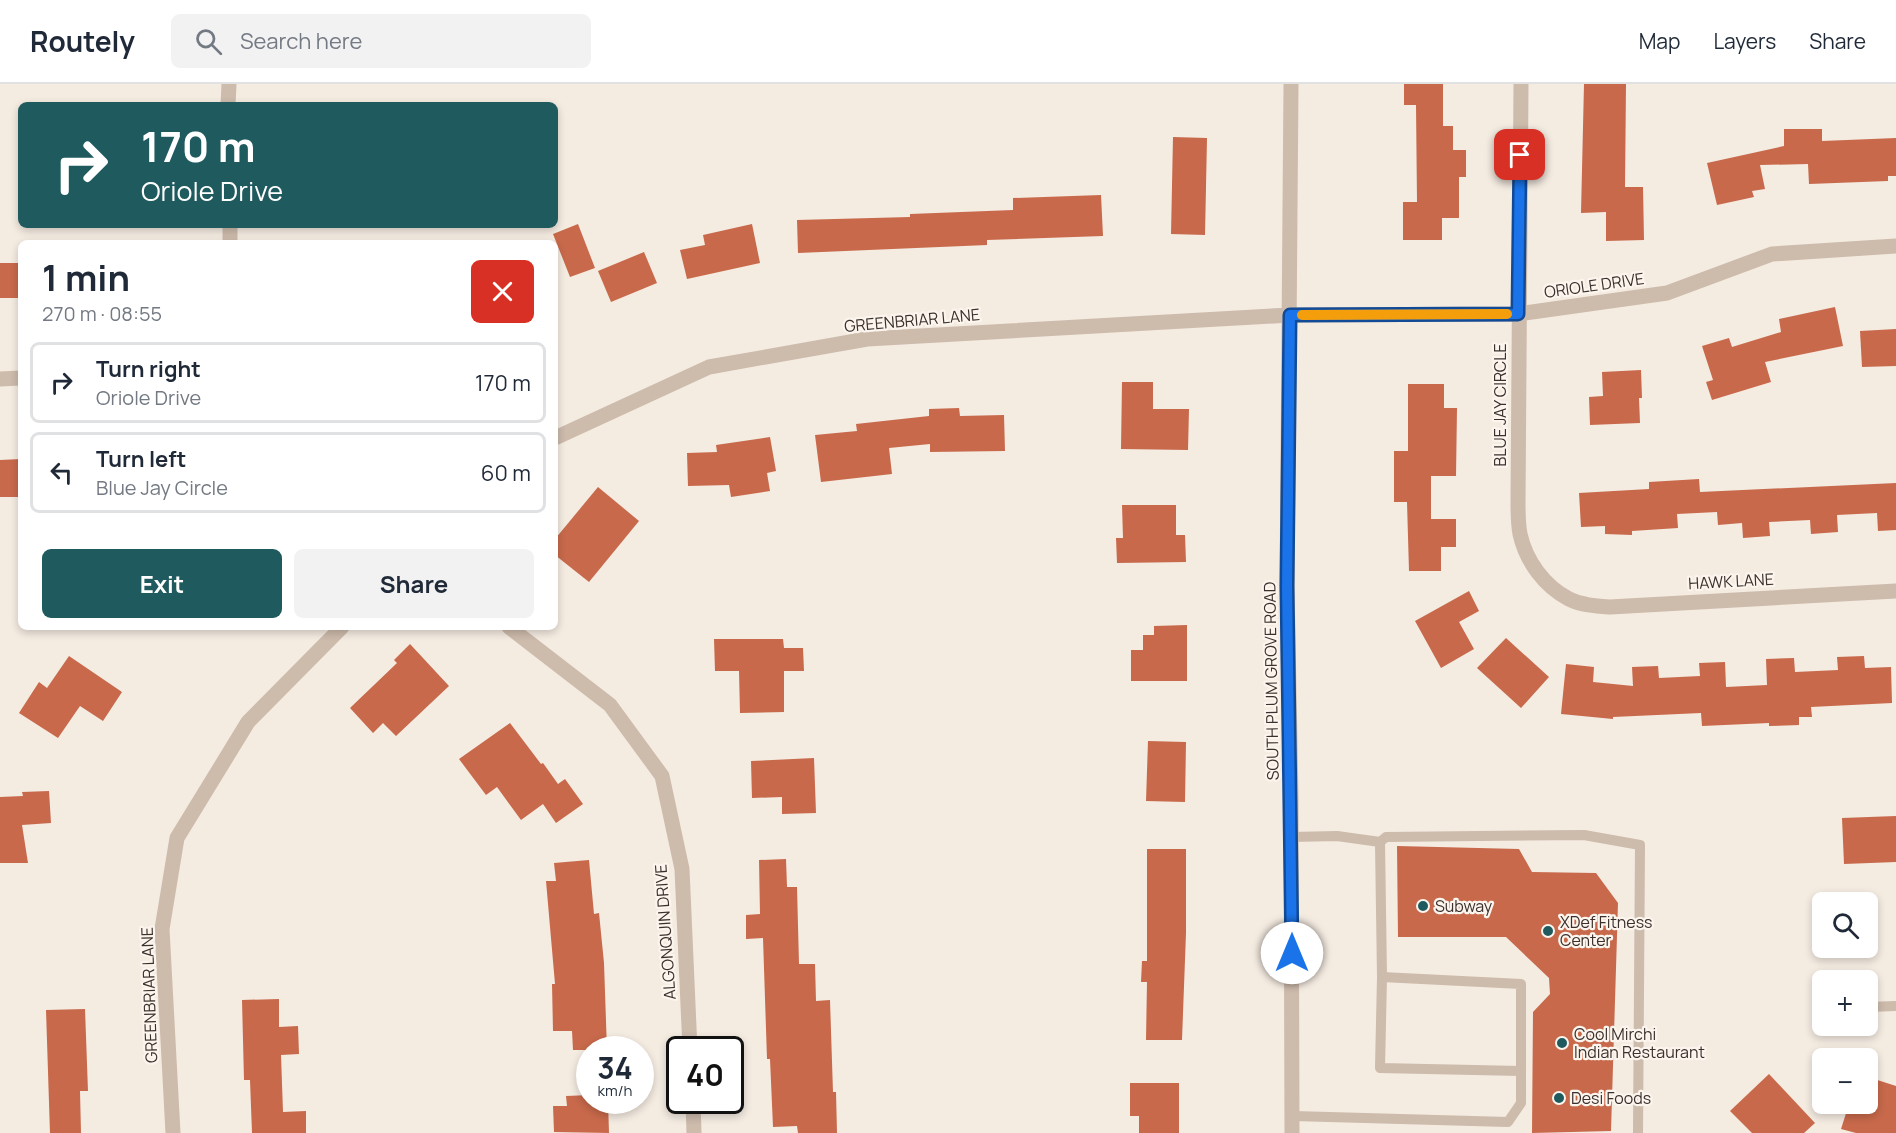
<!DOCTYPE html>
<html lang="en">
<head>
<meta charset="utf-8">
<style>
  body { margin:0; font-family:Manrope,sans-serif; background:#f2f2f3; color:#1f2937; height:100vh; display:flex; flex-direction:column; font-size:22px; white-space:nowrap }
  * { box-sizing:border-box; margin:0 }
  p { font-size:20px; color:#747a83 }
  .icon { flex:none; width:33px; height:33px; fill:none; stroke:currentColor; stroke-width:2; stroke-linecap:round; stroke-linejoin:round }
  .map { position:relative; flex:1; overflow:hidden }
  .side { position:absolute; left:18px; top:156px; width:540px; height:390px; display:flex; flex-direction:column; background:#fff; border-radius:9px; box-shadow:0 3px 9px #0003 }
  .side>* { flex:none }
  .banner { position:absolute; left:18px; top:18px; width:540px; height:126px; border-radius:9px; box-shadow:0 3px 9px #0003; background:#1f5a5e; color:#fff; overflow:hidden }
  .fabs { position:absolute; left:1812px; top:808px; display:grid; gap:12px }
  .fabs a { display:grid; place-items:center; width:66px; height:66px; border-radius:9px; background:#fff; box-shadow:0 3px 9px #0003; font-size:30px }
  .speed { position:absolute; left:576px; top:952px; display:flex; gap:12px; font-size:30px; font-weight:700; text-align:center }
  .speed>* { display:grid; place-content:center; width:78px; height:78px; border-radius:50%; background:#fff; box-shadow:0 3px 9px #0003; line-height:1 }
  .speed small { font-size:15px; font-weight:400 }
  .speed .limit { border:3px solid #111; border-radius:9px; background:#fff; color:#111 }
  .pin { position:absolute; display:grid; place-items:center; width:51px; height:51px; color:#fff; margin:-26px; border-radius:12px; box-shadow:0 3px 9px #0006 }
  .me { position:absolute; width:66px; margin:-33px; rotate:0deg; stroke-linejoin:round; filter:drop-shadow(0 0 4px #0008) }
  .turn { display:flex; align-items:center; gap:21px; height:126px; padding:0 24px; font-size:27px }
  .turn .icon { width:78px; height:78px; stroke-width:2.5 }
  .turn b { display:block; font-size:42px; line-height:51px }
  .round { display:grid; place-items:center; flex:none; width:63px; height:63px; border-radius:9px; background:#f2f2f3 }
  .headline { display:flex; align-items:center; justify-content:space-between; height:102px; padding:0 24px }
  h1 { font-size:36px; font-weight:700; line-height:45px }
  .primary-button { display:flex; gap:12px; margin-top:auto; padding:12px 24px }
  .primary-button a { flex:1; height:69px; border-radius:9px; background:#1f5a5e; color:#fff; font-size:24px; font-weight:700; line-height:69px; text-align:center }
  .primary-button a+a { background:#f2f2f3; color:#1f2937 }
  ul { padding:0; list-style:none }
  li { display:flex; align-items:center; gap:18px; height:81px; margin:0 12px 9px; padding:0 12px; border:3px solid #e0e1e3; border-radius:9px }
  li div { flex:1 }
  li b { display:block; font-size:22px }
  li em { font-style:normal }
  header { display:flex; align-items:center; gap:36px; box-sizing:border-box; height:84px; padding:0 30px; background:#fff; border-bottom:2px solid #e0e1e3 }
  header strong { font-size:28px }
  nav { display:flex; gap:33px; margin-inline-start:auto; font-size:21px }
  .search { width:420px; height:54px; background:#f2f2f3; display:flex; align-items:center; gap:15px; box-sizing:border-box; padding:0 21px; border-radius:9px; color:#747a83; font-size:22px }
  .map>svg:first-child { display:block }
  .building { fill:#c8694b }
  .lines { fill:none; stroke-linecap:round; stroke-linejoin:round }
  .service { stroke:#cdbbac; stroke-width:10 }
  .minor { stroke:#cdbbac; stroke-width:15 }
  .tertiary { stroke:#cdbbac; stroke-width:15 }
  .route-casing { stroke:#114b97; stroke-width:15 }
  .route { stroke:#1a73e8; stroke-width:10 }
  .slow { stroke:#f59e0b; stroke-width:10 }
  .poi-dot { fill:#1f5a5e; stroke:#fbf5ee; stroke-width:2 }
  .labels { text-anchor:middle; stroke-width:4.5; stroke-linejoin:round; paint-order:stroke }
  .street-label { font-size:16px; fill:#3b302b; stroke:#fbf5ee }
  .poi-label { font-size:16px; fill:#3b302b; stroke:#fbf5ee; text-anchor:start }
</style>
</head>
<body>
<header>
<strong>Routely</strong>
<div class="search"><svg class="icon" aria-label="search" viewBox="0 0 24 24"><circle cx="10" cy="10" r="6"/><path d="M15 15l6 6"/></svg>Search here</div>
<nav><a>Map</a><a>Layers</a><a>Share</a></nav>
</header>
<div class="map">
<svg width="1896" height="1049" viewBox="0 0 1896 1049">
  <rect width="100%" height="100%" fill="#f4ebe1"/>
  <!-- building -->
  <g class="building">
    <path d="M1404,0H1443V42H1453V66H1466V93H1459V134H1442V156H1403V118H1417L1416,21H1404Z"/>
    <path d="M1584,0H1626L1625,103H1643L1644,156L1606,157V128L1581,129Z"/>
    <path d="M1784,45H1822V57L1896,54V92H1888V97L1809,100L1808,80L1760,81L1765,105L1752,107L1754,113L1717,121L1707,79L1784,62Z"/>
    <path d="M1173,53L1207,54L1205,151L1171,150Z"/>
    <path d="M1101,111L1103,152L987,156V161L798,169L797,136L910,133V130L1013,126V114Z"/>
    <path d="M578,140L595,184L570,193L553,150Z"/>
    <path d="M752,140L760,179L687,195L680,166L705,161L703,151Z"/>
    <path d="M644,168L657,199L611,218L598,187Z"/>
    <rect x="0" y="179" width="21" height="35"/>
    <path d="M1835,223L1843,262L1765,278L1771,298L1712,316L1706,298L1713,296L1702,262L1729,254L1732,263L1781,248L1779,235Z"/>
    <path d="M1896,245V282L1862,283L1860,247Z"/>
    <path d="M1641,286L1642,314H1639L1640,339L1590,341L1589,313L1603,312L1602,288Z"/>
    <path d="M1122,298H1153V325H1189L1188,366L1121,365Z"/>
    <path d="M1408,300H1444V324H1457L1456,392H1431V435H1456V463H1441V487H1409L1407,418H1394V367H1408Z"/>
    <path d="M959,324L960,332L1004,331L1005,367L930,368V360L889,364L892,390L821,398L815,351L857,347L856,340L929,332V325Z"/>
    <path d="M770,353L776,387L767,389L770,407L731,413L729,401L688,402L687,369L717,368L716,361Z"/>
    <path d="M21,375V413H0V376Z"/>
    <path d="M1699,395L1700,408L1896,399V446L1878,447L1877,429L1837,431L1838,448L1811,450L1810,436L1769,438L1770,452L1743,454L1742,439L1718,441L1717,428L1677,430L1678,444L1632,447V451L1605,450V442L1581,443L1579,409L1649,405V398Z"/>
    <path d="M598,403L639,437L589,498L555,471V455Z"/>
    <path d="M1122,421H1176V451H1185L1186,478L1117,479L1116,454H1123Z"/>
    <path d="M1469,507L1479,527L1459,538L1474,565L1441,584L1415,537Z"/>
    <path d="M1187,541V597H1131V566H1143V551H1154V542Z"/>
    <path d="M1506,554L1549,593L1521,624L1477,584Z"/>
    <path d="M714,555H783L784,564H803L804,587H784V628L740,629L739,587H715Z"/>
    <path d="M410,560L449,602L396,652L383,639L373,649L350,624L397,579L394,576Z"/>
    <path d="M69,572L122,608L103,637L80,622L58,654L19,629L39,598L47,604Z"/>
    <path d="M1864,572L1865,584L1891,583L1892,619L1811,623L1812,633H1799V641L1769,642V639L1702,642L1701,629L1613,633V635L1561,630L1566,580L1594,583L1593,598L1633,602L1632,583L1658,582L1659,594L1700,592L1699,579L1725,578L1726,603L1767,601L1766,575L1794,574L1795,588L1838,586L1837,573Z"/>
    <path d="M510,639L541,680L543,679L558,700L565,695L583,720L556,739L543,720L521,736L497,703L486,711L459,675Z"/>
    <path d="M1148,657L1186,658L1185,718L1146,717Z"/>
    <path d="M814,674L816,729L782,730V713L752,714L751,677Z"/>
    <path d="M49,707L51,739L22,741L28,779H0V713L23,712L22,708Z"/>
    <path d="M1896,732V778L1844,780L1842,734Z"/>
    <path d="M1397,762L1519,765L1532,788L1596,789L1618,819L1611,1047L1532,1049L1533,928L1550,910L1549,894L1506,853H1398Z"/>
    <path d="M1147,765H1186V849L1182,956H1146L1147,898H1141L1142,877H1147Z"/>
    <path d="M786,775L787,803H797L799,880H815L816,917L830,916L833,1008H836L837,1049H798L797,1042L773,1043L770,975H767L763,854L746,855V831L760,830L759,776Z"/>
    <path d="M589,776L594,830L599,829L604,879L607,966H573L572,947H553L552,900H555L546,797H556L554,779Z"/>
    <path d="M279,915V943L298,942L299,970L281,971L283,1028L306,1027V1049H252L250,996H244L242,916Z"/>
    <path d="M85,925L88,1007H80L81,1049H50L46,926Z"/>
    <path d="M1769,990L1815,1039L1804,1049H1752L1730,1027Z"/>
    <path d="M1868,993L1896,1002V1049H1856L1841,1045L1849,1020H1868Z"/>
    <path d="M1130,999H1179V1049H1139V1032H1130Z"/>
    <path d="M590,1011V1017H608L609,1049L554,1048L553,1022H567L566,1012Z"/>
  </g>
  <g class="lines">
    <!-- service -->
    <g class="service">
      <path d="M1291,753L1337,752L1380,758L1382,893L1521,900V1019L1508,1038L1293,1032"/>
      <path d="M1380,758L1386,753L1584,751L1640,761L1638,1049"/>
      <path d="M1382,893L1380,984L1521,987"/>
      <path d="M1868,923L1896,922"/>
    </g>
    <!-- minor -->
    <g class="minor">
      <path d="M1521,0L1518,418C1518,428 1518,440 1520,450C1526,477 1544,502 1569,515C1581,521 1596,522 1610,523L1896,507"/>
      <path d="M228,21L229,0"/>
      <path d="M230,141V159"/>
      <path d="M0,295L21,294"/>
      <path d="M555,354L709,283L867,255L1290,231L1518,230L1667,209L1772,170L1896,162"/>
      <path d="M509,543L610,621L662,692L682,785L690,966"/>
      <path d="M693,1017L694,1049"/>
      <path d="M173,1049L162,845L177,754L248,638L342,543"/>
    </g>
    <!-- tertiary -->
    <path class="tertiary" d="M1291,0L1287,503L1291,714L1292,1049"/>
  </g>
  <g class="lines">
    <defs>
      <path id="route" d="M1292,869L1287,502L1290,231L1518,230L1520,71"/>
    </defs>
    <!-- route casing -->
    <use href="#route" class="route-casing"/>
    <!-- route -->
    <use href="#route" class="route"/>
    <!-- slow -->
    <path class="slow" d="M1302,231L1507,230"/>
  </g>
  <!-- markers -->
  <g class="poi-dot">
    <circle cx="1423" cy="822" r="6"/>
    <circle cx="1548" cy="847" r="6"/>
    <circle cx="1562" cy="959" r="6"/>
    <circle cx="1559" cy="1014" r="6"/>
  </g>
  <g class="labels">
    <!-- street labels -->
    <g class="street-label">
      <text transform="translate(1594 201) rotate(-8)" y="6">ORIOLE DRIVE</text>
      <text transform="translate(912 236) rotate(-5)" y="6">GREENBRIAR LANE</text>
      <text transform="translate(1500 321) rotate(-90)" y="6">BLUE JAY CIRCLE</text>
      <text transform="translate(1731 497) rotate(-3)" y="6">HAWK LANE</text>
      <text transform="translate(1271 597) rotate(-91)" y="6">SOUTH PLUM GROVE ROAD</text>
      <text transform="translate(665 848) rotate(-94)" y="6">ALGONQUIN DRIVE</text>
      <text transform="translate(149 911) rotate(-92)" y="6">GREENBRIAR LANE</text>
    </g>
    <!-- poi labels -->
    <g class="poi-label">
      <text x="1435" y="828">Subway</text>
      <text x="1560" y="844">XDef Fitness<tspan x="1560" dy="18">Center</tspan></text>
      <text x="1574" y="956">Cool Mirchi<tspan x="1574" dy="18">Indian Restaurant</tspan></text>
      <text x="1571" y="1020">Desi Foods</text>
    </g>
  </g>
</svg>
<div class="fabs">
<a><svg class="icon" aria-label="search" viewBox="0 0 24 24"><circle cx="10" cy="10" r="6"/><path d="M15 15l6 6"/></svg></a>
<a>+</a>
<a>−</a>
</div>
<div class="speed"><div>34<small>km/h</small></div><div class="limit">40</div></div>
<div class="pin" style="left:1520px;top:71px;background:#d93025"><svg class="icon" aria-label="arrive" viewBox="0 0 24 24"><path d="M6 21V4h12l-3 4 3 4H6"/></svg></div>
<svg class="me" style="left:1292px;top:869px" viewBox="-20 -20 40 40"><circle r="19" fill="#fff"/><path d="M0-13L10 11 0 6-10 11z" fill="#1a73e8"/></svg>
<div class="banner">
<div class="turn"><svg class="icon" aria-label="right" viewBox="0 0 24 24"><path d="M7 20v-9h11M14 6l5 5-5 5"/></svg><div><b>170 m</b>Oriole Drive</div></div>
</div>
<section class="side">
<div class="headline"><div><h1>1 min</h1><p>270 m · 08:55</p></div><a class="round" style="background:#d93025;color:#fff"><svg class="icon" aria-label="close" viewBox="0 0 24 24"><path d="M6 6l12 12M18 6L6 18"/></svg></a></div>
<ul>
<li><svg class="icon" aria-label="right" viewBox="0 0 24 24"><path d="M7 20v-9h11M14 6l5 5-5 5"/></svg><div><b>Turn right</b><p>Oriole Drive</p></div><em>170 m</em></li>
<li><svg class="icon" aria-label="left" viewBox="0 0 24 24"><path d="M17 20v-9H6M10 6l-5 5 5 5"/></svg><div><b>Turn left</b><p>Blue Jay Circle</p></div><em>60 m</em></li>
</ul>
<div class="primary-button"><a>Exit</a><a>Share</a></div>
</section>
</div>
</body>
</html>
